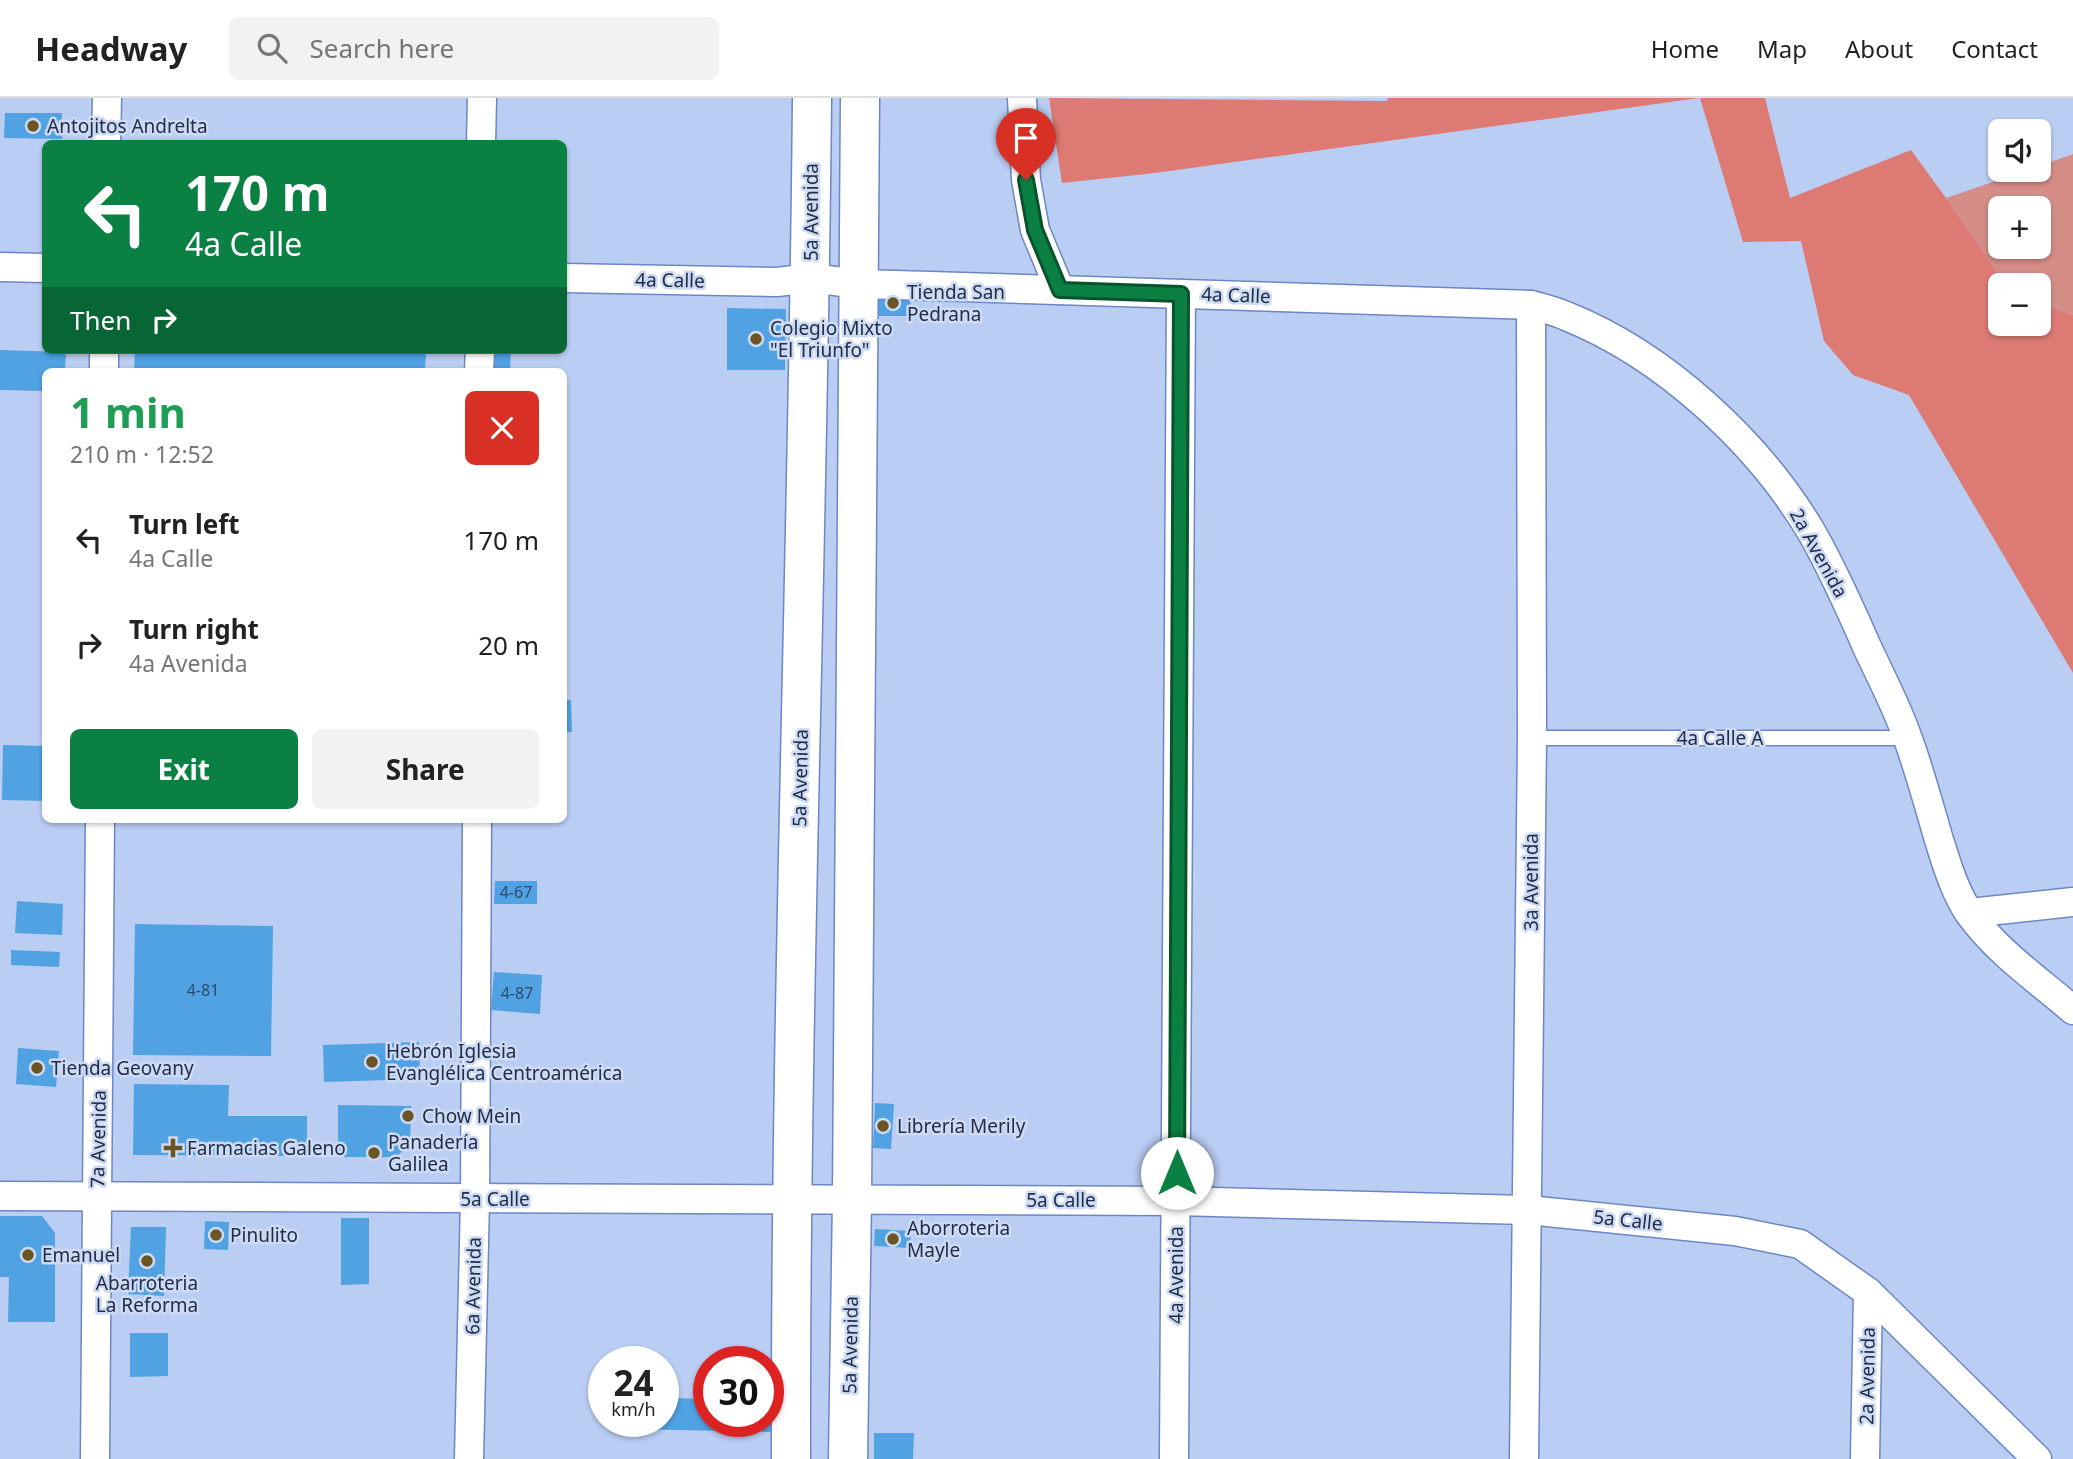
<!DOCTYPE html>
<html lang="en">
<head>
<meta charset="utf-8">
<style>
  body { margin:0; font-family:"Noto Sans",sans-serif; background:#f2f2f2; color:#222; height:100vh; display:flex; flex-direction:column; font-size:26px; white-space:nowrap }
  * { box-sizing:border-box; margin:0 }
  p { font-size:23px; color:#767676 }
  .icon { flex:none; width:38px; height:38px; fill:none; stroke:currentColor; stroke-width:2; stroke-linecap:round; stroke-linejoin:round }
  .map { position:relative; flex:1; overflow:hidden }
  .sheet { position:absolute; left:42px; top:270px; width:525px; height:455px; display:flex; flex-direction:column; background:#fff; border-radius:10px; box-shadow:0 2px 5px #0004 }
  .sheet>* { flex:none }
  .guide { position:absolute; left:42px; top:42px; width:525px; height:214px; border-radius:10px; box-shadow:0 2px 5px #0004; background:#0b8043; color:#fff; overflow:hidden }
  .controls { position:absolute; left:1988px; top:21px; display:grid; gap:14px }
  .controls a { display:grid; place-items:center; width:63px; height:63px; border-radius:10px; background:#fff; box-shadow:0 2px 5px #0004; font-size:35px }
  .speed { position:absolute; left:588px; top:1248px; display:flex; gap:14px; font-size:35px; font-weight:700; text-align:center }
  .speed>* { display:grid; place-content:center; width:91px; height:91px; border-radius:50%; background:#fff; box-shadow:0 2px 5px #0004; line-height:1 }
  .speed small { font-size:18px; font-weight:400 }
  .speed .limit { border:10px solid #d22; background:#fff; color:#111 }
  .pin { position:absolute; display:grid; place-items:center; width:60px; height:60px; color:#fff; margin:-72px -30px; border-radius:50% 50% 50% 0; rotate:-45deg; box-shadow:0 0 7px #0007 }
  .pin .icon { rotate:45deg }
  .me { position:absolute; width:77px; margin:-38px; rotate:0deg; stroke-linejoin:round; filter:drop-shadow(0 0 5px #0008) }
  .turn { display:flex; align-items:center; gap:24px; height:147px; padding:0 28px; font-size:32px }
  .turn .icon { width:91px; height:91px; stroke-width:2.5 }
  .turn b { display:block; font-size:49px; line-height:60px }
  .then { display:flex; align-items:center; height:66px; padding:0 28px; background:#0003; gap:14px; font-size:26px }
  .round { display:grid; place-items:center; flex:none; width:74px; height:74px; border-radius:10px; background:#f2f2f2 }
  .headline { display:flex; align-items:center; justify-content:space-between; height:119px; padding:0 28px }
  h1 { font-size:42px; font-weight:700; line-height:52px; color:#1e9e55 }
  .cta { display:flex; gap:14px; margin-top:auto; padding:14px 28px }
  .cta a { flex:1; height:80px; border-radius:10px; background:#0b8043; color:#fff; font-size:28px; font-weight:700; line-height:80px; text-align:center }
  .cta a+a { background:#f2f2f2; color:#222 }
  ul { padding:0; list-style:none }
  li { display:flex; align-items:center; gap:21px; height:105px; padding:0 28px }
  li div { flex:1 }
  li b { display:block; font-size:26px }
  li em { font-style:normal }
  header { display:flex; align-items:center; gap:42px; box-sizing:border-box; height:98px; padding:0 35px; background:#fff; border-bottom:2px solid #e0e0e0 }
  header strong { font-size:33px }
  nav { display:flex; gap:38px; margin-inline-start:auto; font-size:24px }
  .search { width:490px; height:63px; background:#f2f2f2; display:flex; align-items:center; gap:18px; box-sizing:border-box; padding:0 24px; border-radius:10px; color:#767676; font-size:26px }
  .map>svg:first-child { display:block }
  .green { fill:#d58d87; fill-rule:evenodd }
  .forest { fill:#dd7a74 }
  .building { fill:#50a2e2 }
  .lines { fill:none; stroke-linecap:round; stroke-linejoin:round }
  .lane-casing { stroke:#6c87c3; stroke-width:17 }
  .street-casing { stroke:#6c87c3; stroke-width:31 }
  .secondary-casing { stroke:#6c87c3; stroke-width:41 }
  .lane { stroke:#fff; stroke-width:14 }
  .street { stroke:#fff; stroke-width:28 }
  .secondary { stroke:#fff; stroke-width:38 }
  .route-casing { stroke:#07532c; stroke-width:18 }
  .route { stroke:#0b8043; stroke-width:12 }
  .poi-dot { fill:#6b5525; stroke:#cddaf4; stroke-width:2.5 }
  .labels { text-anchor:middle; stroke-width:5; stroke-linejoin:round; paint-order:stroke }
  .number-label { font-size:16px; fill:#2e4b6e }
  .poi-label { font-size:19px; fill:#222e47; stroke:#cddaf4; text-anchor:start }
  .street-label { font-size:19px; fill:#222e47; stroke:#cddaf4 }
</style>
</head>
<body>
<header>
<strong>Headway</strong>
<div class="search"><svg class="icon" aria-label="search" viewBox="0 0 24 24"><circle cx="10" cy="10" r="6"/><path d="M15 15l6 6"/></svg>Search here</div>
<nav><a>Home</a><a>Map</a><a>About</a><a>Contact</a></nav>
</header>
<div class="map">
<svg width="2073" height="1361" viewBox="0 0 2073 1361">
  <rect width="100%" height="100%" fill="#bacdf3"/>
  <!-- green -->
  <path class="green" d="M2073,56V217L2039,204V187H2006L1946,100L2028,72H2039V68ZM2000,110H2039V149H2000Z"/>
  <!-- forest -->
  <g class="forest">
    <path d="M1049,0L1387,3L1388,0H1699L1155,75L1062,85Z"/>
    <path d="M1700,0H1765L1790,100L1911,52L1946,100L2006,187H2000V226H2039V204L2073,217V575L1909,297L1853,277L1824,243L1801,143L1743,144Z"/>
  </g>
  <!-- building -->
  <g class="building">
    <path d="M5,15H62V41L4,40Z"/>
    <path d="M876,190L910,192L911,218H874Z"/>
    <path d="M727,210L786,211L785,272H727Z"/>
    <path d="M0,252L66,254L65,273H46V293L0,292Z"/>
    <path d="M135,252H426L425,273H299L172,270V273H134Z"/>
    <path d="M488,252H511L510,273H488Z"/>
    <path d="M564,602H571L572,634H564Z"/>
    <path d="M3,647L46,648V703L2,702Z"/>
    <path d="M495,783H537V806H494Z"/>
    <path d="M17,803L63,806L62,837L15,835Z"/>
    <path d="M135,826L273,828L271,958L133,957Z"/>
    <path d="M11,852L60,854L59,869L11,867Z"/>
    <path d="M494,874L542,877L540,916L491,912Z"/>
    <path d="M419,944L420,981L324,984L323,947Z"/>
    <path d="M18,950L59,953L56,989L16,986Z"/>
    <path d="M134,986L229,987L228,1018H307V1058L133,1057Z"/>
    <path d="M875,1005L894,1006L891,1051L873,1050Z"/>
    <path d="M338,1007L411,1008L410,1047L396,1059H338Z"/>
    <path d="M0,1118H42L55,1135V1224H8L9,1179H0Z"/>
    <path d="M341,1120H369V1186L341,1187Z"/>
    <path d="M205,1123L229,1124L228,1152L204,1151Z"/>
    <path d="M131,1129H166L164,1198L128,1196Z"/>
    <path d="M875,1131L911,1133L910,1150L874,1148Z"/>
    <path d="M130,1235H168V1278L130,1279Z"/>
    <path d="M663,1300L709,1301V1323H768V1303H773L772,1334L626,1331V1323H663Z"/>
    <path d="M874,1335H914L913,1361H874Z"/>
  </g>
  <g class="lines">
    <defs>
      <path id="lane" d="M1532,640H1908"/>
      <g id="street">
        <path d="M1022,0L1026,82L1035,132L1060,192"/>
        <path d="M106,46L107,0"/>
        <path d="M481,46L482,0"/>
        <path d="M0,169L46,170"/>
        <path d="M564,180L777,184L811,180L859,186L930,188L1531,207C1543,210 1555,213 1566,218C1664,257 1759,345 1812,435C1833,472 1850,510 1867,549C1881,579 1897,609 1908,641C1920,674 1929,708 1939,742C1947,767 1954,792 1969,815C1996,853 2038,882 2073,912"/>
        <path d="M104,273V252"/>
        <path d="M479,273L480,252"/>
        <path d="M1970,815L2073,804"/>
        <path d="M0,1098L1176,1103L1528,1112L1735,1133L1800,1146L1868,1194L2037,1361"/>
        <path d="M95,1361L100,721"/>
        <path d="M469,1361L475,1101L477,721"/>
        <path d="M1174,1361L1181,196"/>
        <path d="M1524,1361L1532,640L1531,207"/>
        <path d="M1865,1361L1868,1194"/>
      </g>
      <g id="secondary">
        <path d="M791,1361C790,907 808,454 812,0"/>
        <path d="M848,1361L852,1101L860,0"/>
      </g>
    </defs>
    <!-- lane casing -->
    <use href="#lane" class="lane-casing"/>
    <!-- street casing -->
    <use href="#street" class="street-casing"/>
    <!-- secondary casing -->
    <use href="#secondary" class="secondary-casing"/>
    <!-- lane -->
    <use href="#lane" class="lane"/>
    <!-- street -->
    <use href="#street" class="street"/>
    <!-- secondary -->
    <use href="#secondary" class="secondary"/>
  </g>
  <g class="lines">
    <defs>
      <path id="route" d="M1026,82L1035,132L1060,192L1181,196L1177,1075"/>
    </defs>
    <!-- route casing -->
    <use href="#route" class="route-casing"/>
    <!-- route -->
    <use href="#route" class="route"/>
  </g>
  <!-- markers -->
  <g class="poi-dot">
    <circle cx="33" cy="28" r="7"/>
    <circle cx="893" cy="205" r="7"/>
    <circle cx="756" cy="241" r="7"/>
    <circle cx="372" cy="964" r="7"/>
    <circle cx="37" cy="970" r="7"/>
    <circle cx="408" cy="1018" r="7"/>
    <circle cx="883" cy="1028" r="7"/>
    <path d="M169.5 1039.5h7v7h7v7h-7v7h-7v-7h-7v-7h7z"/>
    <circle cx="374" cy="1055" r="7"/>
    <circle cx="216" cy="1137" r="7"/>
    <circle cx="893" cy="1141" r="7"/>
    <circle cx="28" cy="1157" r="7"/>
    <circle cx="147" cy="1163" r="7"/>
  </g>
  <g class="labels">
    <!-- number labels -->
    <g class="number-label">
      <text x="516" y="800">4-67</text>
      <text x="203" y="898">4-81</text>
      <text x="517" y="901">4-87</text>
    </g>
    <!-- poi labels -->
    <g class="poi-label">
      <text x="47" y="35">Antojitos Andrelta</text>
      <text x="907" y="201">Tienda San<tspan x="907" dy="22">Pedrana</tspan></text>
      <text x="770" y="237">Colegio Mixto<tspan x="770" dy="22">"El Triunfo"</tspan></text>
      <text x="386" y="960">Hebrón Iglesia<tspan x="386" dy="22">Evanglélica Centroamérica</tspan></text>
      <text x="51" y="977">Tienda Geovany</text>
      <text x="422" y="1025">Chow Mein</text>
      <text x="897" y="1035">Librería Merily</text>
      <text x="388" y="1051">Panadería<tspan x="388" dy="22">Galilea</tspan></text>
      <text x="187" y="1057">Farmacias Galeno</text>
      <text x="907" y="1137">Aborroteria<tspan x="907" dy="22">Mayle</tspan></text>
      <text x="230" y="1144">Pinulito</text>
      <text x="42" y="1164">Emanuel</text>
      <text x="147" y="1192" text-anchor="middle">Abarroteria<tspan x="147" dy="22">La Reforma</tspan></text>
    </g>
    <!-- street labels -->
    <g class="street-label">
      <text transform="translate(811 114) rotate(-90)" y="7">5a Avenida</text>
      <text transform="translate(670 182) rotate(1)" y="7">4a Calle</text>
      <text transform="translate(1236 197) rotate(2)" y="7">4a Calle</text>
      <text transform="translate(1819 455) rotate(61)" y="7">2a Avenida</text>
      <text x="1720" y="647">4a Calle A</text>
      <text transform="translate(800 680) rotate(-89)" y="7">5a Avenida</text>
      <text transform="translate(1531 784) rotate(-90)" y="7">3a Avenida</text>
      <text transform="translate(98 1041) rotate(-89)" y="7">7a Avenida</text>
      <text x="495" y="1108">5a Calle</text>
      <text x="1061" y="1109">5a Calle</text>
      <text transform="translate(1628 1122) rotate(6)" y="7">5a Calle</text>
      <text transform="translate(1176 1177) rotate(-90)" y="7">4a Avenida</text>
      <text transform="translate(473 1188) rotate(-89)" y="7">6a Avenida</text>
      <text transform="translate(850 1247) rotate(-89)" y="7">5a Avenida</text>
      <text transform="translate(1867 1278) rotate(-89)" y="7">2a Avenida</text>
    </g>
  </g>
</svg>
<div class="controls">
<a><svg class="icon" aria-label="sound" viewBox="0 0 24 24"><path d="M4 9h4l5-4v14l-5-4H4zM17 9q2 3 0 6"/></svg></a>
<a>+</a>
<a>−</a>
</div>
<div class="speed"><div>24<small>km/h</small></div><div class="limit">30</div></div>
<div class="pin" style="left:1026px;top:82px;background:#d93025"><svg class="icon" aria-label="arrive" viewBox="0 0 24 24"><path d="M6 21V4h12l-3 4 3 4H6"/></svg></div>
<svg class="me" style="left:1177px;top:1075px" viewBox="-20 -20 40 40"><circle r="19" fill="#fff"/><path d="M0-13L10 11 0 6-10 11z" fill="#0b8043"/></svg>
<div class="guide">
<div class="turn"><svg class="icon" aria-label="left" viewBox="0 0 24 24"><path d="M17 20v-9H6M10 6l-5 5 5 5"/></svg><div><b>170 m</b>4a Calle</div></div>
<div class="then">Then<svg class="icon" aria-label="right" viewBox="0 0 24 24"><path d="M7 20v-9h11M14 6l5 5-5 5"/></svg></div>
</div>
<section class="sheet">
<div class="headline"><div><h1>1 min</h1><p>210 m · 12:52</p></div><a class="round" style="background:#d93025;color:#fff"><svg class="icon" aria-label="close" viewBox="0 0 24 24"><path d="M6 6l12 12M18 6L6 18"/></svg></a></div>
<ul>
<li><svg class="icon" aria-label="left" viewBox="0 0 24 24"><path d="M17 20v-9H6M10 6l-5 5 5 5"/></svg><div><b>Turn left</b><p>4a Calle</p></div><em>170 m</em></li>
<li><svg class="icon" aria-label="right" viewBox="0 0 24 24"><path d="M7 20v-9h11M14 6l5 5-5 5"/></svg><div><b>Turn right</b><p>4a Avenida</p></div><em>20 m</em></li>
</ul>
<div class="cta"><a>Exit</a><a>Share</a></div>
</section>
</div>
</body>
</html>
